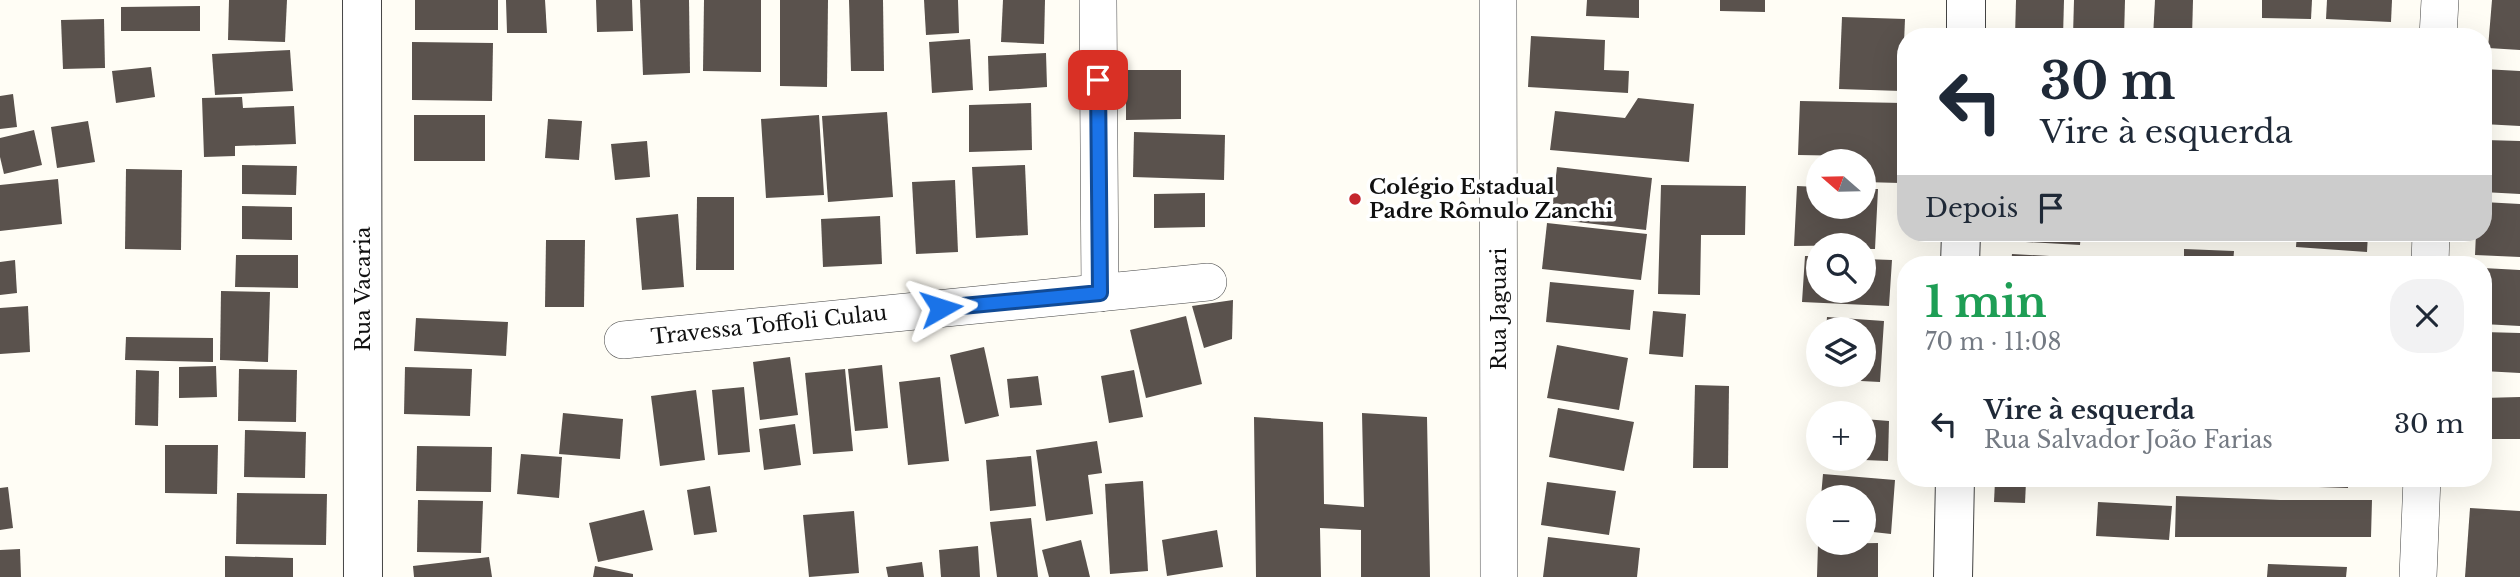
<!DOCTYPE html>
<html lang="pt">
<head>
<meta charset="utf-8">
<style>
  body { margin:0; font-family:"Libre Baskerville",serif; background:#f2f2f3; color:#1f2937; height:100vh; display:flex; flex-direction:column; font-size:26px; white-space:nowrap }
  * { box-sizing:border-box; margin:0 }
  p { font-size:23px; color:#747a83 }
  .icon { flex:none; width:38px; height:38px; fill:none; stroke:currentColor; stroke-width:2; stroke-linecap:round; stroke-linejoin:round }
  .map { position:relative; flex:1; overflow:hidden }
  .details { position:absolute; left:1897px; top:256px; width:595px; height:231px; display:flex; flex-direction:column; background:#fff; border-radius:28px; box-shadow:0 7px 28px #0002 }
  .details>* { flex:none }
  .banner { position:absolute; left:1897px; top:28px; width:595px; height:214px; border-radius:28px; box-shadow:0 7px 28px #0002; background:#fff; color:#1f2937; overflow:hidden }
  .needle { width:46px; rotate:290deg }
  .controls { position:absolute; left:1806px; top:149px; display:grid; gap:14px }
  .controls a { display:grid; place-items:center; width:70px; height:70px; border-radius:50%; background:#fff; box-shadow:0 7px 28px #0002; font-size:35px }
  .pin { position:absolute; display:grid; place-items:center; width:60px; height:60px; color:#fff; margin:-30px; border-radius:14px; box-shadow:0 4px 10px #0006 }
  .me { position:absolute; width:77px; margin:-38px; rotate:84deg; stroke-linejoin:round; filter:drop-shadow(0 0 5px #0008) }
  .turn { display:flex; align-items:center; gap:24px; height:147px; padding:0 28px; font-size:32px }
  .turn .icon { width:91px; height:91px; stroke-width:2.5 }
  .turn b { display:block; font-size:49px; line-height:60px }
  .then { display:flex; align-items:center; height:66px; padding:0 28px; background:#0003; gap:14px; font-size:26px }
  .round { display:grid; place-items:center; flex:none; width:74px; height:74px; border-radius:28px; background:#f2f2f3 }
  .overview { display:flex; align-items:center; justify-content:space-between; height:119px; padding:0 28px }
  h1 { font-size:42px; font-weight:700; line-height:52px; color:#1e9e55 }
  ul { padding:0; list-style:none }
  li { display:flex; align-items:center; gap:21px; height:98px; padding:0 28px }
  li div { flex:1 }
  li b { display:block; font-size:26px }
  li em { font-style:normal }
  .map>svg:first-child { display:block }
  .building { fill:#5a524d }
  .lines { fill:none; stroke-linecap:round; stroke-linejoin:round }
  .minor-casing { stroke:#444; stroke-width:38 }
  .tertiary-casing { stroke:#444; stroke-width:40 }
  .minor { stroke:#fff; stroke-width:37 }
  .tertiary { stroke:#fff; stroke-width:38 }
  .route-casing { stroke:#114b97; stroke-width:18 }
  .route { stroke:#1a73e8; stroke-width:12 }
  .poi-dot { fill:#c4262e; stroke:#fff; stroke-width:2.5 }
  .labels { text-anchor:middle; stroke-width:7; stroke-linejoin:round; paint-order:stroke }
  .poi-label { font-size:21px; font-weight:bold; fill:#111; stroke:#fff; text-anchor:start }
  .street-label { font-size:21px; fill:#111; stroke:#fff }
</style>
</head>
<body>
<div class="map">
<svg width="2520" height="577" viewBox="0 0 2520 577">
  <rect width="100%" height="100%" fill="#fffdf5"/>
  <!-- building -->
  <g class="building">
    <path d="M229,0H287L285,42L228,40Z"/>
    <rect x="415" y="0" width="83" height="30"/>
    <path d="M506,0H545L547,33H507Z"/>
    <path d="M596,0H632L633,31L597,32Z"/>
    <path d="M640,0H689L690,73L643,75Z"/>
    <path d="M704,0H761V72L703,71Z"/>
    <path d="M780,0H828L827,87L780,86Z"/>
    <path d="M849,0H883L884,71H851Z"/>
    <path d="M924,0H958L959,33L926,35Z"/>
    <path d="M1003,0H1045L1044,44L1001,42Z"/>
    <path d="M1587,0H1639V18L1586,16Z"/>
    <path d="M1720,0H1765V12L1720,11Z"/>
    <path d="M2016,0H2064L2063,37H2015Z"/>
    <path d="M2074,0H2125L2124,37L2073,36Z"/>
    <path d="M2155,0H2193L2192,37H2153Z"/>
    <path d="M2262,0H2312L2311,19L2262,18Z"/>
    <path d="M2327,0H2392L2391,22L2326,19Z"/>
    <path d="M2492,0H2520V50L2488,48Z"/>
    <path d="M200,6V31H121V7Z"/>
    <path d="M1842,17L1905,19L1902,91L1839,89Z"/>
    <path d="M104,19L105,68L63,69L61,20Z"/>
    <path d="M1531,36L1605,40L1604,70L1629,71L1628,93L1528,87Z"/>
    <path d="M970,39L973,90L932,93L929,42Z"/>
    <path d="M412,42L493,43L492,101L412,100Z"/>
    <path d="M290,50L293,91L215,95L212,54Z"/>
    <path d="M1046,53L1047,87L989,91L988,56Z"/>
    <path d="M151,67L155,97L116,103L112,71Z"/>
    <path d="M2483,69L2520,71V126L2483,124Z"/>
    <path d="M1126,70H1181V119L1126,120Z"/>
    <path d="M13,94L17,127L0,129V96Z"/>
    <path d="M242,97L243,108L294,106L296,144L235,146V156L204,157L202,98Z"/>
    <path d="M1638,98L1694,104L1689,162L1550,150L1555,111L1625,118Z"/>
    <path d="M1800,101L1903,103L1900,183L1864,182V161H1856L1857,156L1798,155Z"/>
    <path d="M1031,103L1032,150L969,152V105Z"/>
    <path d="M887,112L893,197L828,202L822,116Z"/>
    <rect x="414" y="115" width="71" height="46"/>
    <path d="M819,115L824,195L766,198L761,119Z"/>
    <path d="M548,119L582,121L579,160L545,158Z"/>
    <path d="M88,121L95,162L57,168L51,127Z"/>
    <path d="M34,130L42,165L4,174L0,157V138Z"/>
    <path d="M1134,132L1225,135L1224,180L1133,177Z"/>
    <path d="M2485,140L2520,141V194L2483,192Z"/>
    <path d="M647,141L650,177L615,180L611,144Z"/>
    <path d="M242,165L297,166L296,195L242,194Z"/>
    <path d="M1025,165L1028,235L976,238L972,167Z"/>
    <path d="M1557,167L1652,178L1646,230L1551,219Z"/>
    <path d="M126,169L182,170L181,250L125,249Z"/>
    <path d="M58,179L62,224L0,231V185Z"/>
    <path d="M955,180L958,252L916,254L912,182Z"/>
    <path d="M1661,185L1746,186L1745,235H1701L1700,295L1658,294Z"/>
    <path d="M1797,186L1818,187V206H1864V189H1878L1875,249H1864V245L1794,246Z"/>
    <path d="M1205,193V227L1154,228V194Z"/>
    <path d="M697,197H734V270H696Z"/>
    <path d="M2483,202L2520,204V257L2475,255L2476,233H2483Z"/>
    <path d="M242,206L292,207V240L242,239Z"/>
    <path d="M678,214L684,287L642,290L636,218Z"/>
    <path d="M880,216L882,264L823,267L821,219Z"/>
    <path d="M1547,223L1647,234L1641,280L1542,269Z"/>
    <path d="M2009,233H2081L2080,245L2009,241Z"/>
    <path d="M2297,233H2368L2367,252L2296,247Z"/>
    <path d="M546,240H585L584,307H545Z"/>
    <path d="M2184,249L2234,251L2233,264H2184Z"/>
    <path d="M2012,254L2084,258V264H2011Z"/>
    <path d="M236,255H298V288L235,287Z"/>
    <path d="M1805,256H1818V290H1864V259L1892,260L1889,306L1802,302Z"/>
    <path d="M15,260L17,293L0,295V262Z"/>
    <path d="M2483,268L2520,270V326L2483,324Z"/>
    <path d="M1550,282L1634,290L1630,330L1546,322Z"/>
    <path d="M221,291L270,292L268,362L220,360Z"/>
    <path d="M1233,300L1232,339L1204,348L1192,306Z"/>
    <path d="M28,306L30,352L0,354V308Z"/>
    <path d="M1653,311L1686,314L1683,357L1649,354Z"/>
    <path d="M1186,316L1202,384L1146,398L1130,330Z"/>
    <path d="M1827,317L1884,321L1880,382L1823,379V374H1864V329H1826Z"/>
    <path d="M416,318L508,322L506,356L414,351Z"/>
    <path d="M2483,332L2520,333V373L2483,371Z"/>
    <path d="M126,337L213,338V362L125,360Z"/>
    <path d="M1557,345L1628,358L1619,410L1547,398Z"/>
    <path d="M984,347L999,416L965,424L950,355Z"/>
    <path d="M790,357L798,415L760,420L753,362Z"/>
    <path d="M882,365L888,428L855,431L848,369Z"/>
    <path d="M216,366L217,397L179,398V367Z"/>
    <path d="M405,367L472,369L470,416L404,414Z"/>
    <path d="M239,369L297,370L296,422L238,421Z"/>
    <path d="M845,369L853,451L813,454L805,373Z"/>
    <path d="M136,370L159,371L158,426L135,425Z"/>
    <path d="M1134,370L1143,417L1109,423L1101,376Z"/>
    <path d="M1038,376L1042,405L1010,408L1007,379Z"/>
    <path d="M940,377L949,461L908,465L899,382Z"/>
    <path d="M1695,385L1729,386L1728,468H1693Z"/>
    <path d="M744,387L750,452L718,455L712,390Z"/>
    <path d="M696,390L705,460L660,466L651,396Z"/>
    <path d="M2520,397V439H2483V398Z"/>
    <path d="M1558,408L1634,422L1624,471L1549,457Z"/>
    <path d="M563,413L623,419L620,459L559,454Z"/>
    <path d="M1362,413L1427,417L1430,577H1361V530L1320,528L1321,577H1256L1254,417L1323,422L1324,504L1364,507Z"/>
    <path d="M1864,419L1889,421L1888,461L1864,460Z"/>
    <path d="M795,424L801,465L764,470L759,429Z"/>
    <path d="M245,430L306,432L305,478L244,477Z"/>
    <path d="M1097,441L1102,473L1088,475L1093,514L1046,521L1036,450Z"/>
    <path d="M165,445H218L217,494L165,493Z"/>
    <path d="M417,446L492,447L491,492L416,491Z"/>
    <path d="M521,454L562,457L559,498L517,494Z"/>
    <path d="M1031,456L1036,506L990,511L986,460Z"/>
    <path d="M1823,474L1895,480L1891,534L1864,531V497H1821Z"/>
    <path d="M2030,478H2086V485L2030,483Z"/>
    <path d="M2289,478H2348V488L2289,486Z"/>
    <path d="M1143,481L1148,571L1110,574L1105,484Z"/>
    <path d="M1995,481L2026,482L2025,503L1994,502Z"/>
    <path d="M1547,482L1616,491L1609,535L1541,525Z"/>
    <path d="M710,486L717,532L694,535L687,490Z"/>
    <path d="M8,487L13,528L0,530V488Z"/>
    <path d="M237,493L327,494L326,545L236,544Z"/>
    <path d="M2176,496L2280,500H2372L2371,537H2175Z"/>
    <path d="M418,500L483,501L481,553L417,552Z"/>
    <path d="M2098,502L2172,506L2169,540L2096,536Z"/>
    <path d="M2470,508L2520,511V577H2465Z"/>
    <path d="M644,510L653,550L598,562L589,523Z"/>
    <path d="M854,511L859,573L809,577L803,515Z"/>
    <path d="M1031,518L1038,577H997L990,522Z"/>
    <path d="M1217,530L1223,567L1167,576L1162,540Z"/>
    <path d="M1548,537L1640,548L1637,577H1543Z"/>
    <path d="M1081,540L1090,577H1049L1042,550Z"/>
    <path d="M1878,543V577H1817L1818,544Z"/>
    <path d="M978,546L980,577H941L939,550Z"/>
    <path d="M20,549L21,577H0V550Z"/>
    <path d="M225,556L293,558V577H225Z"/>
    <path d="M489,557L492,577H414L413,566Z"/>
    <path d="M922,562L924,577H888L886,567Z"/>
    <path d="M2268,564L2347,567L2346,577H2267Z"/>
    <path d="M595,566L633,574V577H593Z"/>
  </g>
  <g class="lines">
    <defs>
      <g id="minor">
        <path d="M1098,0L1100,293"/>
        <path d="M1498,0L1499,577"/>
        <path d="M2438,37L2440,0"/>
        <path d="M2430,264L2431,233"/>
        <path d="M623,340L1208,282"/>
        <path d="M2418,577L2422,478"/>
      </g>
      <g id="tertiary">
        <path d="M362,0L363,577"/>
        <path d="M1966,37V0"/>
        <path d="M1960,264L1961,233"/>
        <path d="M1953,577L1955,478"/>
      </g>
    </defs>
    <!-- minor casing -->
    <use href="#minor" class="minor-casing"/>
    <!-- tertiary casing -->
    <use href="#tertiary" class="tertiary-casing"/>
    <!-- minor -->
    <use href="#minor" class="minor"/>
    <!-- tertiary -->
    <use href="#tertiary" class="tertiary"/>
  </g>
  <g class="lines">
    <defs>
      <path id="route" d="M941,308L1100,293L1098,80"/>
    </defs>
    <!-- route casing -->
    <use href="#route" class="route-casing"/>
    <!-- route -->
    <use href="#route" class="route"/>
  </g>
  <!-- markers -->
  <circle class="poi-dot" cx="1355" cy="199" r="7"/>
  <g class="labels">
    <!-- poi labels -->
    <g class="poi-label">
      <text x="1369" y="194">Colégio Estadual<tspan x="1369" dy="24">Padre Rômulo Zanchi</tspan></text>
    </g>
    <!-- street labels -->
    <g class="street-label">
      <text transform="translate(363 289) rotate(-90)" y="7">Rua Vacaria</text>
      <text transform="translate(1499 309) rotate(-90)" y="7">Rua Jaguari</text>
      <text transform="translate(769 325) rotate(-6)" y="7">Travessa Toffoli Culau</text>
    </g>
  </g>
</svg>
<div class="controls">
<a><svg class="needle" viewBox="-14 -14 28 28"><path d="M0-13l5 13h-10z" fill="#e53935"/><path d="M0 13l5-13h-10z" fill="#747a83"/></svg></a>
<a><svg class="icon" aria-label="search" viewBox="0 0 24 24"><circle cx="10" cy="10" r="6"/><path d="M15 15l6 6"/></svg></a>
<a><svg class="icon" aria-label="layers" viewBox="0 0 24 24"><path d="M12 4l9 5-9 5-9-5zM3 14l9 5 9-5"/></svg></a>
<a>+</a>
<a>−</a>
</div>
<div class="pin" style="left:1098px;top:80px;background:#d93025"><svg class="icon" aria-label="arrive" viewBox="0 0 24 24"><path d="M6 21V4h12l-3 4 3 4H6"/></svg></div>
<svg class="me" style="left:941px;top:308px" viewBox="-20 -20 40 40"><path d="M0-17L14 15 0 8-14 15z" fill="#1a73e8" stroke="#fff" stroke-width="4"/></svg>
<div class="banner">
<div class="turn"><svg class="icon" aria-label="left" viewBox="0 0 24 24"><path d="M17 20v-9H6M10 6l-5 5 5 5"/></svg><div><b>30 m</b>Vire à esquerda</div></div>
<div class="then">Depois<svg class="icon" aria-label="arrive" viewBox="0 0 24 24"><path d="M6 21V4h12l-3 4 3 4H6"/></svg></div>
</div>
<section class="details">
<div class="overview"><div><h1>1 min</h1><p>70 m · 11:08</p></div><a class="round"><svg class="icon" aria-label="close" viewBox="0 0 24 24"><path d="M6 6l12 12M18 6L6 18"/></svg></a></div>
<ul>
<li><svg class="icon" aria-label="left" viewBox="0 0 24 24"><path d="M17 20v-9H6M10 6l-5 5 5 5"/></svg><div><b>Vire à esquerda</b><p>Rua Salvador João Farias</p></div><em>30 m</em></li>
</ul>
</section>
</div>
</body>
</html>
